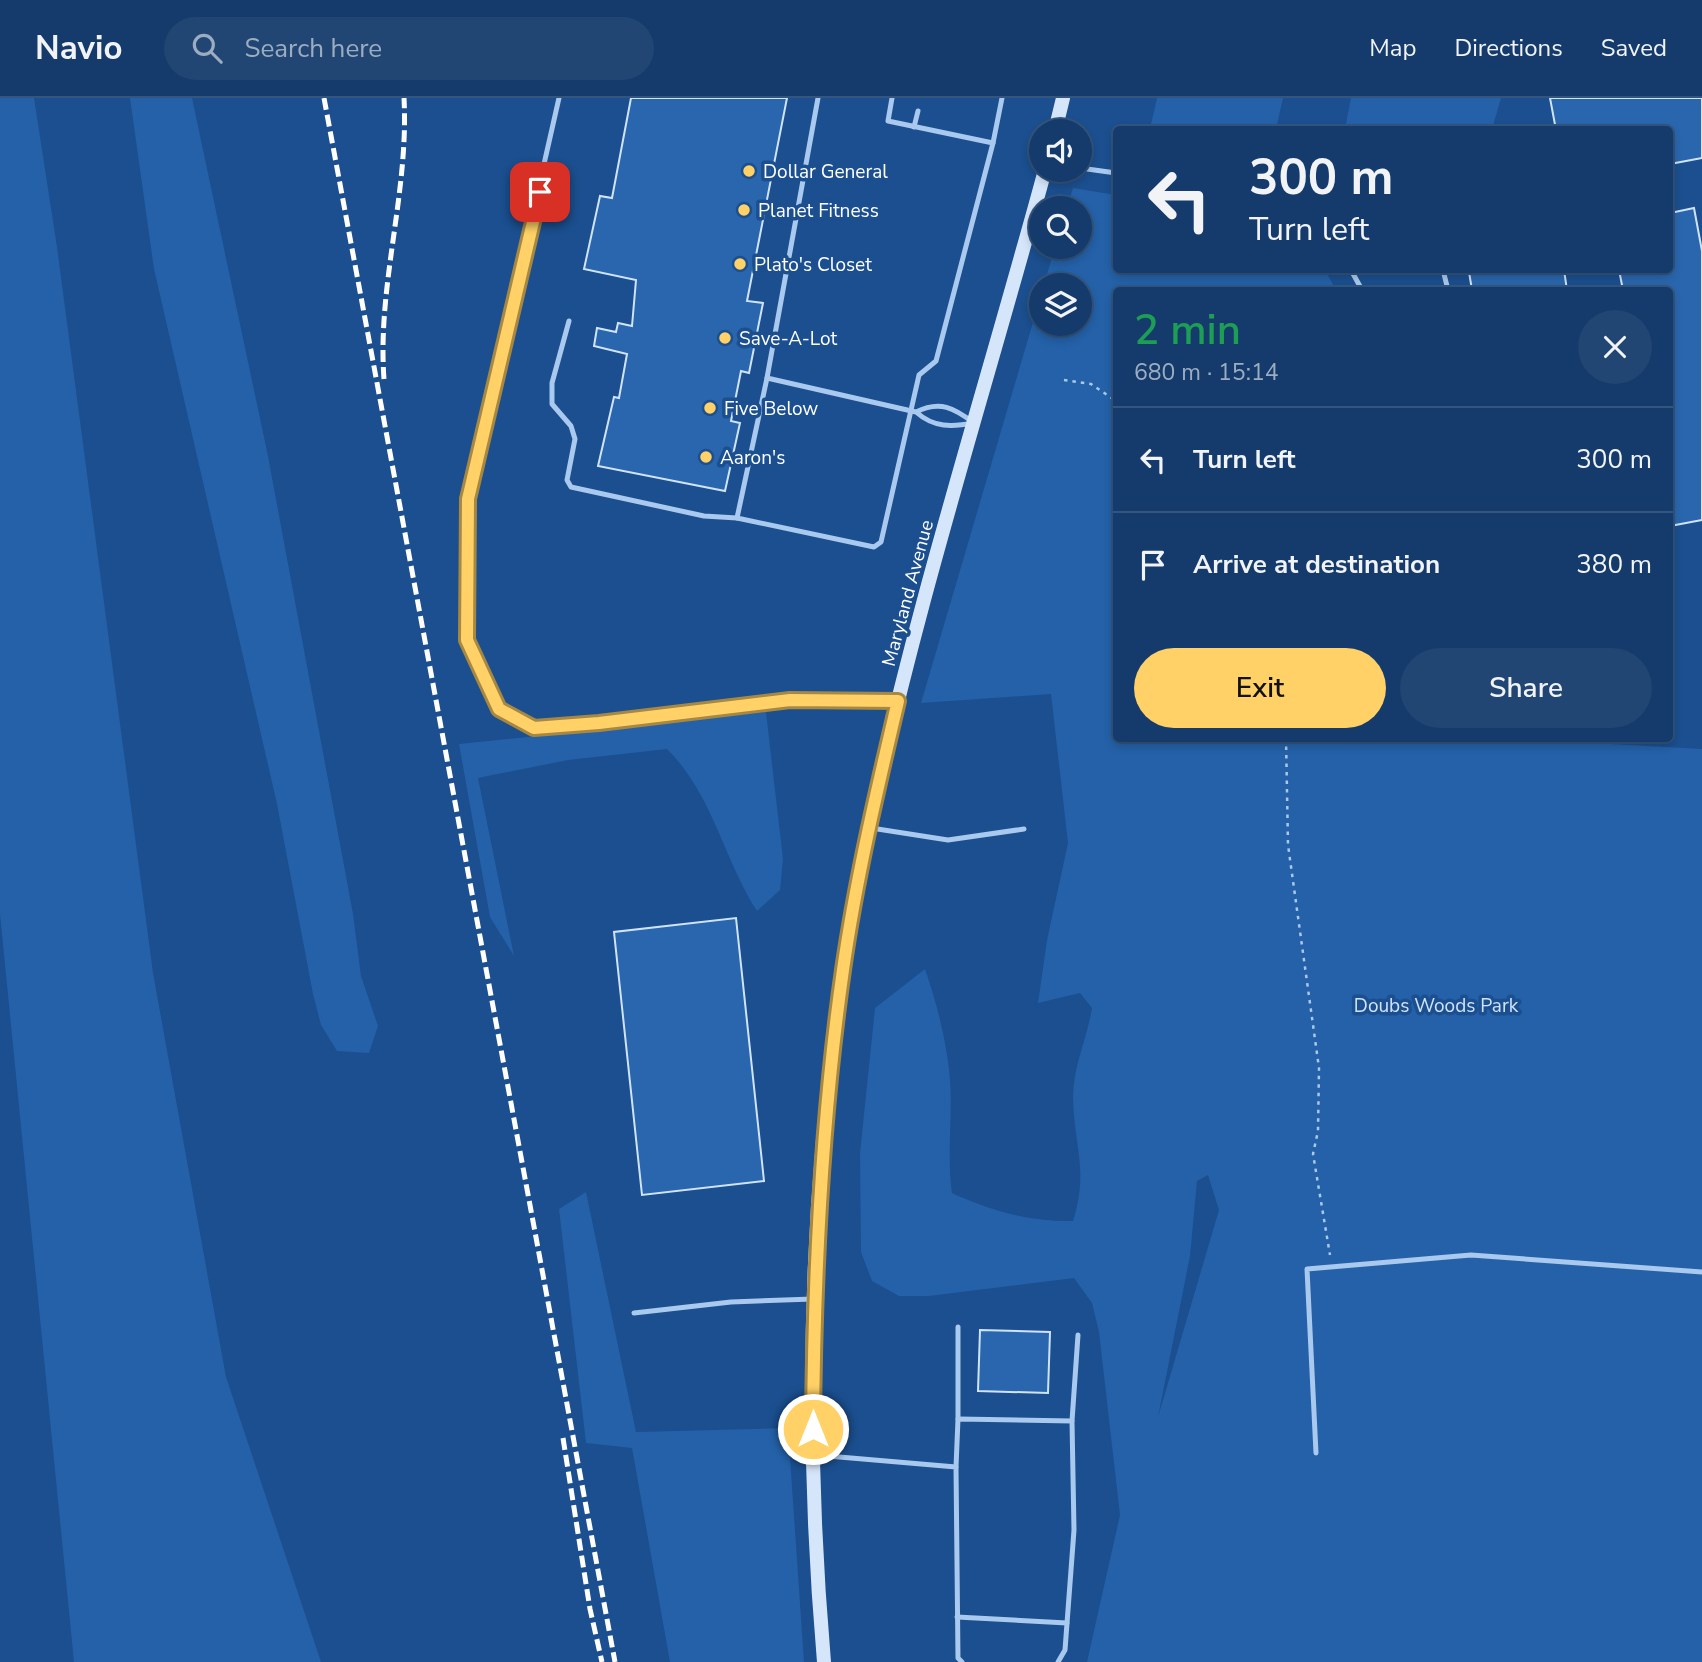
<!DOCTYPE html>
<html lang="en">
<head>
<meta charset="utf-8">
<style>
  body { margin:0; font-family:"Nunito Sans",sans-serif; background:#214673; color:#f1f3f6; height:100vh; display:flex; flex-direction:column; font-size:26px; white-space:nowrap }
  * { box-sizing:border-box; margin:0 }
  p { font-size:23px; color:#9dadc1 }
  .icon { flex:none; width:38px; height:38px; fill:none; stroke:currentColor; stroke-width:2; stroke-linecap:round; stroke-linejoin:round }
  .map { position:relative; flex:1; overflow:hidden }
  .sheet { position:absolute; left:1113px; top:189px; width:560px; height:455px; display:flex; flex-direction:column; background:#143b6b; border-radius:7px; box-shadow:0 4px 10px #0003,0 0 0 2px #33557e }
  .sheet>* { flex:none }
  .banner { position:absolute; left:1113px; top:28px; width:560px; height:147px; border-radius:7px; box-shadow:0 4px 10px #0003,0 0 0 2px #33557e; background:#143b6b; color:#f1f3f6; overflow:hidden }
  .tools { position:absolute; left:1029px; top:21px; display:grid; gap:14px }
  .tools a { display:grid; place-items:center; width:63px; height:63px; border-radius:50%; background:#143b6b; box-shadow:0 4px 10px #0003,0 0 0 2px #33557e; font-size:35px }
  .pin { position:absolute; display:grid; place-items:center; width:60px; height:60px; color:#fff; margin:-30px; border-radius:14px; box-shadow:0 4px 10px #0006 }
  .me { position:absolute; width:77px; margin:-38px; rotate:0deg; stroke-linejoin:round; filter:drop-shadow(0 0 5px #0008) }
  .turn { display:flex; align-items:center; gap:24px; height:147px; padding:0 21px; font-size:32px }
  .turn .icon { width:91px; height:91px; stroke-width:2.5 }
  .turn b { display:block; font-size:49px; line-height:60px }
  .round { display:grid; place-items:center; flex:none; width:74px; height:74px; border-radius:37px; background:#214673 }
  .head { display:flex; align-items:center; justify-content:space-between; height:119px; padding:0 21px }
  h1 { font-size:42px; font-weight:600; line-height:52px; color:#1e9e55 }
  .action { display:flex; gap:14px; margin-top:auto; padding:14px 21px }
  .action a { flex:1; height:80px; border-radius:42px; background:#ffd166; color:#111; font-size:28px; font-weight:600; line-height:80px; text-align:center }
  .action a+a { background:#214673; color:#f1f3f6 }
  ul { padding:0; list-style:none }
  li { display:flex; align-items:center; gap:21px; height:105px; padding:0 21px; border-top:2px solid #33557e }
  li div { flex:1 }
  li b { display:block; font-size:26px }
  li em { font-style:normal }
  header { display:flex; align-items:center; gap:42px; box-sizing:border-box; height:98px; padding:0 35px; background:#143b6b; border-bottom:2px solid #33557e }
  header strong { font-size:33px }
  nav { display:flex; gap:38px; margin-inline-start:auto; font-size:24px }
  .search { width:490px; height:63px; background:#214673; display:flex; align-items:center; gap:18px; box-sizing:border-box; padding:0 24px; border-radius:38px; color:#9dadc1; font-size:26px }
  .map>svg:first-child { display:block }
  .green { fill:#2461a8; fill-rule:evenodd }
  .building { fill:#2a66ad; stroke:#cfe3fa; stroke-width:2 }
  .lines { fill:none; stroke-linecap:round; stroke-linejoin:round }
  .path { stroke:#a9c9ee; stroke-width:2.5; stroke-dasharray:3.5 5; stroke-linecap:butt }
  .service { stroke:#a9c9ee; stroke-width:5 }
  .secondary { stroke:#d6e6fa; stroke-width:14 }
  .rail { stroke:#fff; stroke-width:5; stroke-dasharray:12 5; stroke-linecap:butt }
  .route-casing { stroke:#a68842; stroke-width:18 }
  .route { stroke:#ffd166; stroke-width:12 }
  .poi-dot { fill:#ffd166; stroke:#1b4f8f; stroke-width:2.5 }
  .labels { text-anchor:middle; stroke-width:7; stroke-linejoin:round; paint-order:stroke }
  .poi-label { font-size:19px; fill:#fff; stroke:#1b4f8f; text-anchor:start }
  .street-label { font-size:19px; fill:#fff; stroke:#1b4f8f }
  .park-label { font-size:19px; fill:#cfe3fa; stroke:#1b4f8f }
</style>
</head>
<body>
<header>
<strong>Navio</strong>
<div class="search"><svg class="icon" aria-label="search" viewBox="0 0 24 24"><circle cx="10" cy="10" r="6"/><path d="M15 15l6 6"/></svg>Search here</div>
<nav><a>Map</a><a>Directions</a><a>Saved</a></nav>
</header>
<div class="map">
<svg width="1702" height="1564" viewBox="0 0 1702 1564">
  <rect width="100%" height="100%" fill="#1b4f8f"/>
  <!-- green -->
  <g class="green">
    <path d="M0,0H34L57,149L153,875L226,1279L321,1564H74L0,816Z"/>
    <path d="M130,0H192L268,358L353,816L361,878L378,928L369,955L337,953L321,927L313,896L277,706L154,171Z"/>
    <path d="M1157,0H1283L1276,31H1150Z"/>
    <path d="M1351,0H1501L1492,31H1345Z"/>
    <path d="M1073,90L1116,97V172H1325L1336,192H1116V640H1499L1702,651V1564H1087L1120,1417L1099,1234L1092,1205L1074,1180L929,1198H899L872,1183L861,1154L860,1055L875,910L925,871C936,903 945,937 949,971C954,1013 946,1054 952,1095C991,1113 1030,1124 1073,1123C1089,1072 1074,1048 1073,1000C1073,968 1087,941 1092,910L1080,895L1038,905L1047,842L1068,745L1051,596L921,605L1041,197V226H1080V187H1044L1055,149H1080V110H1067ZM1208,1077L1219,1112L1158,1319L1190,1158L1197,1083Z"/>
    <path d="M766,614L783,761L780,792L757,813C723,760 713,697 667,651L568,662L478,680L514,858L490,819L459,646Z"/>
    <path d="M586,1094L636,1334L788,1330L804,1564H670L632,1350L586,1345L559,1111Z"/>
  </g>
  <!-- building -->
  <g class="building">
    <path d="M631,0H787L747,203L763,205L749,275L741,273L731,323L740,325L725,393L598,368L614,299L619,300L627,256L594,248L597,230L616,234L618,225L632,228L636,182L584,171L600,98L612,100Z"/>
    <path d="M1550,0H1702V60L1670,66V32H1556Z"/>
    <path d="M1694,110L1702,153V422L1670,428V192H1623L1619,172H1670V115Z"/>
    <path d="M1482,172H1564L1567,192H1472L1469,174Z"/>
    <path d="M736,820L764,1083L642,1097L614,834Z"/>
    <path d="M980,1232L1050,1234L1048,1295L978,1293Z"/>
  </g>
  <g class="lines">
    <!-- path -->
    <g class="path">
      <path d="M1064,282L1091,286L1116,303"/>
      <path d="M1286,640L1288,747L1319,970L1318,1033L1313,1056L1330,1157"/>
    </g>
    <!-- service -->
    <g class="service">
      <path d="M559,0L468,401L467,542L499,611L534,630L599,625L790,602L898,603"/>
      <path d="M818,0L767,280L916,314C934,330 952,329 974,325C954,310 940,302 916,314"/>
      <path d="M892,0L888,23L993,45"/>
      <path d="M914,29L918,13"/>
      <path d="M1080,70L1116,75"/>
      <path d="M1351,172L1362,192"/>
      <path d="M1443,172L1448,192"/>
      <path d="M569,223L552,285V306L571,328L575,341L567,382L571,389L704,418L737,420"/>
      <path d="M767,280L737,420L874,449L881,444L919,277L936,263L993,45L1002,0"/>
      <path d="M871,730L948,742L1024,731"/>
      <path d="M634,1215L731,1204L813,1201"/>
      <path d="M958,1229V1321"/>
      <path d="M1316,1355L1307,1171L1471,1157L1702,1174"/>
      <path d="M816,1357L956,1369L958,1560L962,1564"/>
      <path d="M956,1369L958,1321L1072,1323"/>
      <path d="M957,1519L1067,1525"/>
      <path d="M1058,1564L1065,1552L1074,1432L1072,1323L1078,1237"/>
    </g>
    <!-- secondary -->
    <g class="secondary">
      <path d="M1055,33L1063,0"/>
      <path d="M824,1564C800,1286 812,1002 869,728C916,506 986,290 1045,72"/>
    </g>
    <!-- rail -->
    <g class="rail">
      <path d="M324,0L615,1564"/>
      <path d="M384,281C377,187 409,95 404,0"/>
      <path d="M563,1340L590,1511L602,1564"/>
    </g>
  </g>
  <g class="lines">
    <defs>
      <path id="route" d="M540,94L468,401L467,542L499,611L534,630L599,625L790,602L898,603C877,692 856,781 843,872C821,1025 814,1177 813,1331"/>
    </defs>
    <!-- route casing -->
    <use href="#route" class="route-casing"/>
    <!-- route -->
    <use href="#route" class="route"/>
  </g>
  <!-- markers -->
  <g class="poi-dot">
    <circle cx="749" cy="73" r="7"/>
    <circle cx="744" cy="112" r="7"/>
    <circle cx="740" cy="166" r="7"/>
    <circle cx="725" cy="240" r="7"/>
    <circle cx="710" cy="310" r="7"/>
    <circle cx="706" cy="359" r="7"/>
  </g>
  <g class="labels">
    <!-- poi labels -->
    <g class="poi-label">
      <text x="763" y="80">Dollar General</text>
      <text x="758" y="119">Planet Fitness</text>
      <text x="754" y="173">Plato's Closet</text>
      <text x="739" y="247">Save-A-Lot</text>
      <text x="724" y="317">Five Below</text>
      <text x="720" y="366">Aaron's</text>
    </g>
    <!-- street labels -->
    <g class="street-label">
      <text transform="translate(907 495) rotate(-75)" y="7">Maryland Avenue</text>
    </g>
    <!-- park labels -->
    <g class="park-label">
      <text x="1436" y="914">Doubs Woods Park</text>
    </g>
  </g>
</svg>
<div class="tools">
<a><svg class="icon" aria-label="sound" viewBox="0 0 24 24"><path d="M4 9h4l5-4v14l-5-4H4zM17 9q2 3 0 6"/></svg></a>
<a><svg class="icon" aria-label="search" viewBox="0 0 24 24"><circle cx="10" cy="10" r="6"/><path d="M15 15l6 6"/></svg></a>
<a><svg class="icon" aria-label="layers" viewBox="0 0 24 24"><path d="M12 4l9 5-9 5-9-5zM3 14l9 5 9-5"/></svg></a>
</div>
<div class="pin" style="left:540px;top:94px;background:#d93025"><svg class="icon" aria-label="arrive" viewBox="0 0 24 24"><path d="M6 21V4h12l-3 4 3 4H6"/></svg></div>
<svg class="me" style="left:813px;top:1331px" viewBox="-20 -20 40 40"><circle r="17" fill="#ffd166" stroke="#fff" stroke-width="3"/><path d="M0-11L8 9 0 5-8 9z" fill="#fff"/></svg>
<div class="banner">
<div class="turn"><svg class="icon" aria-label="left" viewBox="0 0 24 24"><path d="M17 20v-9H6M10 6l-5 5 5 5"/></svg><div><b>300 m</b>Turn left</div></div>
</div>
<section class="sheet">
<div class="head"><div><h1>2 min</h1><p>680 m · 15:14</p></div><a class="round"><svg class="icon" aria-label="close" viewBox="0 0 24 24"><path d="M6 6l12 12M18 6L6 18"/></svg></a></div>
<ul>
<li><svg class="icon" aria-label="left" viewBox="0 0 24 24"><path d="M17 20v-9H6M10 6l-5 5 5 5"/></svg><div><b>Turn left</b></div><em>300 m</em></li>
<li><svg class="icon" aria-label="arrive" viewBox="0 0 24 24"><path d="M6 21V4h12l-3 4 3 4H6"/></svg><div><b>Arrive at destination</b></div><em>380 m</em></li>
</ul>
<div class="action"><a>Exit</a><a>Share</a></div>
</section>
</div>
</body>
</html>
